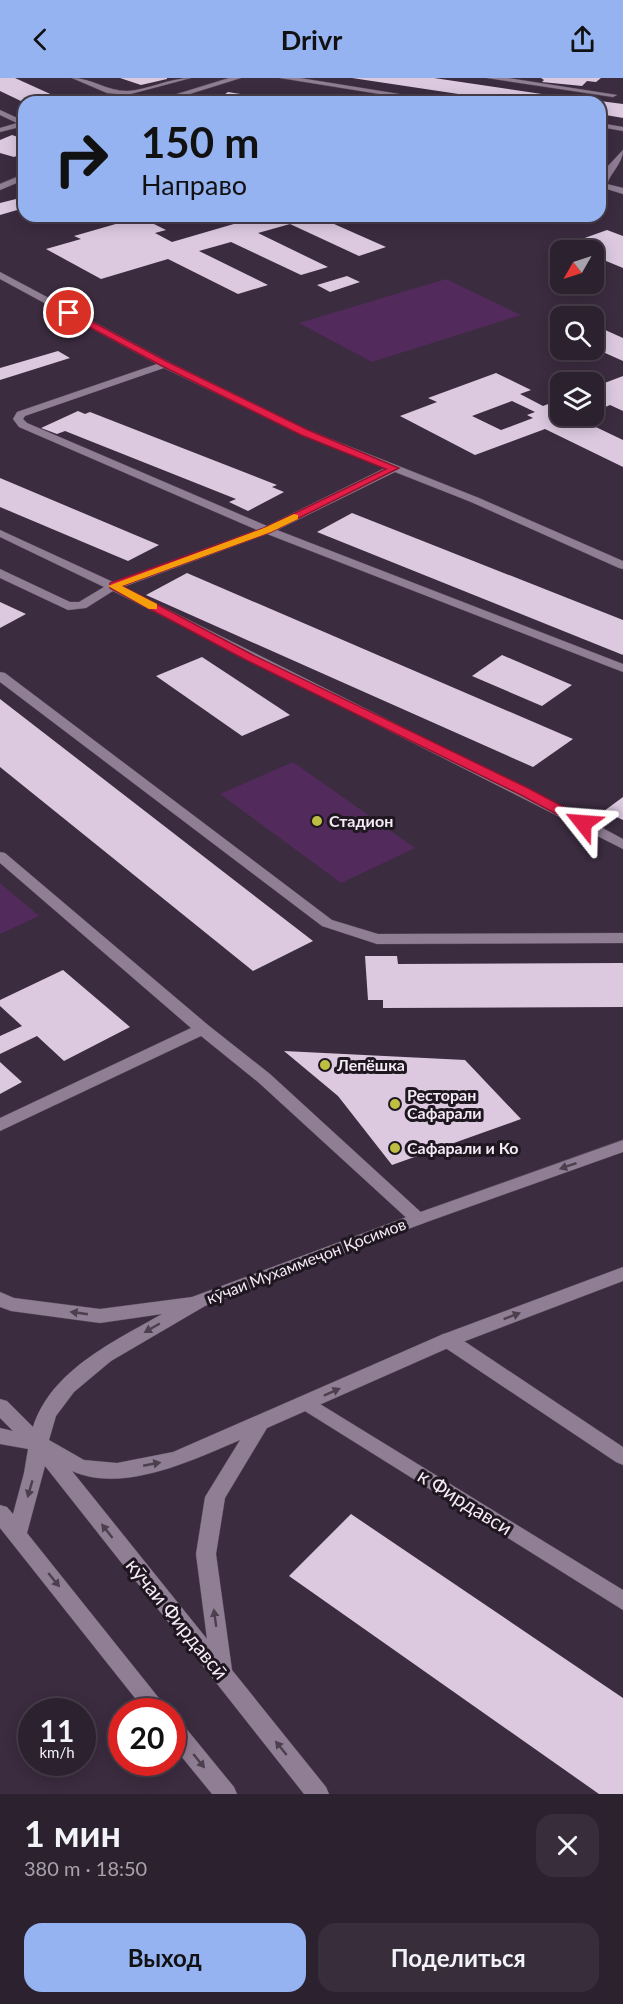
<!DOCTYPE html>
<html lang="ru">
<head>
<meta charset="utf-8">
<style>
  body { margin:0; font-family:Lato,sans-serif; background:#382e3b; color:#f1f3f6; height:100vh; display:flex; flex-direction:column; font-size:22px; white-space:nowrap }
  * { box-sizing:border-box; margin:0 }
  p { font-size:20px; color:#a6a3aa }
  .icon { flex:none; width:33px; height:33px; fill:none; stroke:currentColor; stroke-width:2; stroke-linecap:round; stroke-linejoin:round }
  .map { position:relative; height:1716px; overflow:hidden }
  .sheet { display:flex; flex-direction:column; background:#2c212f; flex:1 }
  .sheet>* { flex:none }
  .banner { position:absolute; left:18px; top:18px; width:588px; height:126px; border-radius:18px; box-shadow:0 3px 15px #0003,0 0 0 2px #483e4b; background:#95b2f1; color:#111; overflow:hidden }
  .needle { width:39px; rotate:231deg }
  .fabs { position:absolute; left:550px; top:162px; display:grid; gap:12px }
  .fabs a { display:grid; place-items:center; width:54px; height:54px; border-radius:12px; background:#2c212f; box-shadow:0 3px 15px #0003,0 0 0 2px #483e4b; font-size:30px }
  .speed { position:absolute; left:18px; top:1620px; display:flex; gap:12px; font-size:30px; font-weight:700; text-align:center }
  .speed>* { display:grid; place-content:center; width:78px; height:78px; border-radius:50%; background:#2c212f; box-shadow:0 3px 15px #0003,0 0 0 2px #483e4b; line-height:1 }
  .speed small { font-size:15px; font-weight:400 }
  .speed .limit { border:9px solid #d22; background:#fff; color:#111 }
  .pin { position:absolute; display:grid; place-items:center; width:51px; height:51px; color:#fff; margin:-26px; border:3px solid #fff; border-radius:50%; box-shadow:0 2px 6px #0007 }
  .me { position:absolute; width:66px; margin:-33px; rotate:298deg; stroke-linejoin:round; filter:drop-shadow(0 0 4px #0008) }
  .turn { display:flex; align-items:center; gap:21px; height:126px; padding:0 24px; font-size:27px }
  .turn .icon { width:78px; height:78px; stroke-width:2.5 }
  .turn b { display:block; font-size:42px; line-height:51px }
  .round { display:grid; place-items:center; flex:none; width:63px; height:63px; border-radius:18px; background:#382e3b }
  .summary { display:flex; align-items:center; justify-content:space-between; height:102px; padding:0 24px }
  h1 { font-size:36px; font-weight:700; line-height:45px }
  .action { display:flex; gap:12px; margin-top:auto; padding:12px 24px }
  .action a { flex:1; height:69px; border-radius:18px; background:#95b2f1; color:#111; font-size:24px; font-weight:700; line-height:69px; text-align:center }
  .action a+a { background:#382e3b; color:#f1f3f6 }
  header { display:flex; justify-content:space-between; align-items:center; height:78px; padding:0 24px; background:#95b2f1; color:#111; font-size:27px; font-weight:700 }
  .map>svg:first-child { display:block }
  .green { fill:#522a5b }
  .building { fill:#dcc9e0; fill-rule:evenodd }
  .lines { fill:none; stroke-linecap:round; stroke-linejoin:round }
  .lane-casing { stroke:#554857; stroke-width:1 }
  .secondary-casing { stroke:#554857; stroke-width:1 }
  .lane { fill:#907e94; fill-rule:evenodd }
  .secondary { fill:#907e94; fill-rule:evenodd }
  .oneway { fill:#4c404e }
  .route { fill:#e11d48; stroke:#92132f; stroke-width:1.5 }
  .slow { fill:#f59e0b }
  .poi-dot { fill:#bebf42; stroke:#1e1720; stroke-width:2 }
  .labels { text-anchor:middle; stroke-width:6; stroke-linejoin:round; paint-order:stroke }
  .poi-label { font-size:16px; font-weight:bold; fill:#f5ebf7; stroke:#1e1720; text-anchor:start }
  .street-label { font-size:16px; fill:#f5ebf7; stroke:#1e1720 }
  .near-street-label { font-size:20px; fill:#f5ebf7; stroke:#1e1720 }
</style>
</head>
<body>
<header><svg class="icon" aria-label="back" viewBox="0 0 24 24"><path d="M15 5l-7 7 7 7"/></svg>Drivr<svg class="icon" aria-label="share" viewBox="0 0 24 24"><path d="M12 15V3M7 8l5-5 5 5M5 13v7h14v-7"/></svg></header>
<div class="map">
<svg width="623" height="1716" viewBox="0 0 623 1716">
  <rect width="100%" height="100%" fill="#3b2c3f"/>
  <!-- green -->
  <g class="green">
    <path d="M446,201L521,237L372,284L299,245Z"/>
    <path d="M293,684L415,770L341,805L220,716Z"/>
    <path d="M0,805L39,838L0,856Z"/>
  </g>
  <!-- building -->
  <g class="building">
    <path d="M0,0H15L68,24H23L0,13Z"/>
    <path d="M120,0H167V1L141,7Z"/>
    <path d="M352,0H434L596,24H512Z"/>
    <path d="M541,0H601L596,4L587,3L582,8L542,4L544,2Z"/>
    <path d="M228,14L285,23V24H214Z"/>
    <path d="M600,23L623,26V40L600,36Z"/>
    <path d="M12,57L24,61V75L14,79L0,75V62Z"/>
    <path d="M24,119V130L0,137V125Z"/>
    <path d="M261,138H316L386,169L359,178L290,146L258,155L328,189L301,197L231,164L199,173L268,207L238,216L168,181L101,201L46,171L81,161L74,158L140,139L166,152L155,155L172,164Z"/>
    <path d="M607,152L623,158V190L594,178V172H580L565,167Z"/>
    <path d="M347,198L360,204L330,214L317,207Z"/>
    <path d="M603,251L623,260V283L594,270V255Z"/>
    <path d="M58,273L70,280L0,302V290Z"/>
    <path d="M496,295L531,312L520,316L543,328L561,321V338H583L577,340L623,362V389L545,351L475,377L400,338L437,324L428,320ZM512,323L535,334L527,337L533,340L501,352L472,338Z"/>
    <path d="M623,298V333L610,327L594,334V309Z"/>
    <path d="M78,333L85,336L90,334L277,407L272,409L284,414L248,433L229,424L236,421L65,353L57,356L41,350Z"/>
    <path d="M0,400L159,467L128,483L0,429Z"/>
    <path d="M352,435L623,542V577L317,454Z"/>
    <path d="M187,495L573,661L533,689L146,517Z"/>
    <path d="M0,524L26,536L0,550Z"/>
    <path d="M502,577L572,607L542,628L472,598Z"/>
    <path d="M202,579L290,637L242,658L156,598Z"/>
    <path d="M0,621L313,863L253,893L0,689Z"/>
    <path d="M623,719V742L604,733Z"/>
    <path d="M365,878H397L398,886L623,885V929L383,930V922H368Z"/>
    <path d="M63,892L130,949L64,983L37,958L0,976V958L22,948L0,928V922Z"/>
    <path d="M284,973L465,982L521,1041L392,1087L338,1018Z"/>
    <path d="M0,984L22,1004L0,1016Z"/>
    <path d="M351,1436L623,1620V1716H599L289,1498Z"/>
  </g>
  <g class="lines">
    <defs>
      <g id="lane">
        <path d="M72,0C91,0 107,13 127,13C148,12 169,0 191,0L127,17L107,15Z"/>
        <path d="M229,0H241L164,24H151Z"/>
        <path d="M280,0H300L449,24H429Z"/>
        <path d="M487,0H508L617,17L613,19Z"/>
        <path d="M0,32L24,43V48L0,54V50L17,45L0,37Z"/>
        <path d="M600,45L623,49V53L600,49Z"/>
        <path d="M623,72C623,85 611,94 607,106L623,110V116L600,109L602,96L600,90L605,91Z"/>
        <path d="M24,96V102L0,112V106Z"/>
        <path d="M0,194L169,284L308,352L479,420L623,483V491L619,490L471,424L395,394L277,452L623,586V594L267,456L123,509L582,739L623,761V771L113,513L86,530L68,532L0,500V491L70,524H79L104,509L0,459V452L113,504L257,452L19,349L13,341L17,334L157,286L0,201ZM164,290L300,356L385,390L267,448L27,345L23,341L25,338Z"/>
        <path d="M0,594L5,595L332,842L378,856L623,855V865L377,866L322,848L0,604Z"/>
        <path d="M0,774L5,775L208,947L270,996L424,1137L427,1141L424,1145L418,1147L412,1145L258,1004L201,958L0,1053V1040L191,950L0,785Z"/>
        <path d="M448,1255L455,1257L623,1369V1387L616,1384L441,1267L439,1262L441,1257Z"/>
        <path d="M307,1318L623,1512V1532L300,1330L298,1325L300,1320Z"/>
      </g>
      <g id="secondary">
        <path d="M623,1062V1074L424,1145L205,1228L111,1283L74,1314L56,1338L49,1362L84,1382L117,1385L173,1374L441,1257L623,1189V1203L455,1267L267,1350L225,1420L216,1476L232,1592L326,1709L329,1716H304L45,1388L27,1455L170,1634H146L0,1450V1427L7,1429L13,1436L24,1395L28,1371L0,1366V1350L13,1353L0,1340V1321L7,1323L33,1349C51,1292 115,1263 162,1236L100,1245L11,1233L0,1229V1214L14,1220L100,1231L192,1219L412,1137ZM240,1362L205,1419L196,1476L207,1561L72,1393C123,1416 193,1382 240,1362Z"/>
        <path d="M172,1641L180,1643L234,1709L237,1716H212L172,1667Z"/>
      </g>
    </defs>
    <!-- lane casing -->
    <use href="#lane" class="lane-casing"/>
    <!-- secondary casing -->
    <use href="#secondary" class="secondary-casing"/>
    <!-- lane -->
    <use href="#lane" class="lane"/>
    <!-- secondary -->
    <use href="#secondary" class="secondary"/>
  </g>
  <!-- one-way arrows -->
  <defs><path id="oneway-solid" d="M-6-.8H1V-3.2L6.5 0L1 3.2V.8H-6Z" transform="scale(1.5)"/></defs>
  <g class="oneway">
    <use href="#oneway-solid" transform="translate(568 1088) rotate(161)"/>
    <use href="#oneway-solid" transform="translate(79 1235) rotate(-172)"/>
    <use href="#oneway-solid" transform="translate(512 1238) rotate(-21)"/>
    <use href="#oneway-solid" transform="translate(152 1250) rotate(150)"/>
    <use href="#oneway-solid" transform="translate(332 1314) rotate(-24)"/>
    <use href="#oneway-solid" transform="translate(152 1386) rotate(-11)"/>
    <use href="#oneway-solid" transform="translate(30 1411) rotate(106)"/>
    <use href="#oneway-solid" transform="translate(107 1453) rotate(-128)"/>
    <use href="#oneway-solid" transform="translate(54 1502) rotate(51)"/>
    <use href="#oneway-solid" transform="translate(215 1540) rotate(-98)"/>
    <use href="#oneway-solid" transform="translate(281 1670) rotate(-129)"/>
    <use href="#oneway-solid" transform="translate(199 1683) rotate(51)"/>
  </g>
  <!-- route -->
  <path class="route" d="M65,233H72L168,284L308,352L399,390L271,454L122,508L253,577L528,710L588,742L589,745L588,748H579L519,716L244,581L110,510V505L264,450L386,391L301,357L162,288L65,236Z"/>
  <!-- slow -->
  <path class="slow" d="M294,436L298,437V441L271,454L122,508L157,526V531H149L108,508L264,450Z"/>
  <!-- markers -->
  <g class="poi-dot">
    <circle cx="317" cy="743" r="6"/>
    <circle cx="325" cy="987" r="6"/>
    <circle cx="395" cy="1026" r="6"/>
    <circle cx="395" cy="1070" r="6"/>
  </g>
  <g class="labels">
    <!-- poi labels -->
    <g class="poi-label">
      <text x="329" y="749">Стадион</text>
      <text x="337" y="993">Лепёшка</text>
      <text x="407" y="1023">Ресторан<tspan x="407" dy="18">Сафарали</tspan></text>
      <text x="407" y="1076">Сафарали и Ко</text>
    </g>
    <!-- street labels -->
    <g class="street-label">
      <text transform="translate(306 1183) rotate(-21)" y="6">кӯчаи Мухаммеҷон Қосимов</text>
    </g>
    <!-- near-street labels -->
    <g class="near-street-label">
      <text transform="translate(465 1424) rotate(32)" y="7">к Фирдавси</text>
      <text transform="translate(177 1541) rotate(51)" y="7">кӯчаи Фирдавсӣ</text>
    </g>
  </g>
</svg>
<div class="fabs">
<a><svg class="needle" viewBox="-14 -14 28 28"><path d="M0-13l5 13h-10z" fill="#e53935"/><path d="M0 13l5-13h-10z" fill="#a6a3aa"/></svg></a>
<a><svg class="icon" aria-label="search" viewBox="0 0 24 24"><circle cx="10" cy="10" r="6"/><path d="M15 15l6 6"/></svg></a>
<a><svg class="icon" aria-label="layers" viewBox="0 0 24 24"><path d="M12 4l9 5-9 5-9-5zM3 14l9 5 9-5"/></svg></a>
</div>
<div class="speed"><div>11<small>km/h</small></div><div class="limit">20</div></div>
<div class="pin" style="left:69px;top:235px;background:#d93025"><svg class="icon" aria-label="arrive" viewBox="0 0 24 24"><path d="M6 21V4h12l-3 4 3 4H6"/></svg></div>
<svg class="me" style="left:583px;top:745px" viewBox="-20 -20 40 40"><path d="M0-17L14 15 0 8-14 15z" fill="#e11d48" stroke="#fff" stroke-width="4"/></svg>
<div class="banner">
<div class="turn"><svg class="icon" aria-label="right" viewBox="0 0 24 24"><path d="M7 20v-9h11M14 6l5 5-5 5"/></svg><div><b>150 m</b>Направо</div></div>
</div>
</div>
<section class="sheet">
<div class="summary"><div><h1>1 мин</h1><p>380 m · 18:50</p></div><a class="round"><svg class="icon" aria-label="close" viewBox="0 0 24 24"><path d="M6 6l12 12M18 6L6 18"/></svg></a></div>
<div class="action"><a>Выход</a><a>Поделиться</a></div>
</section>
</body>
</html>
